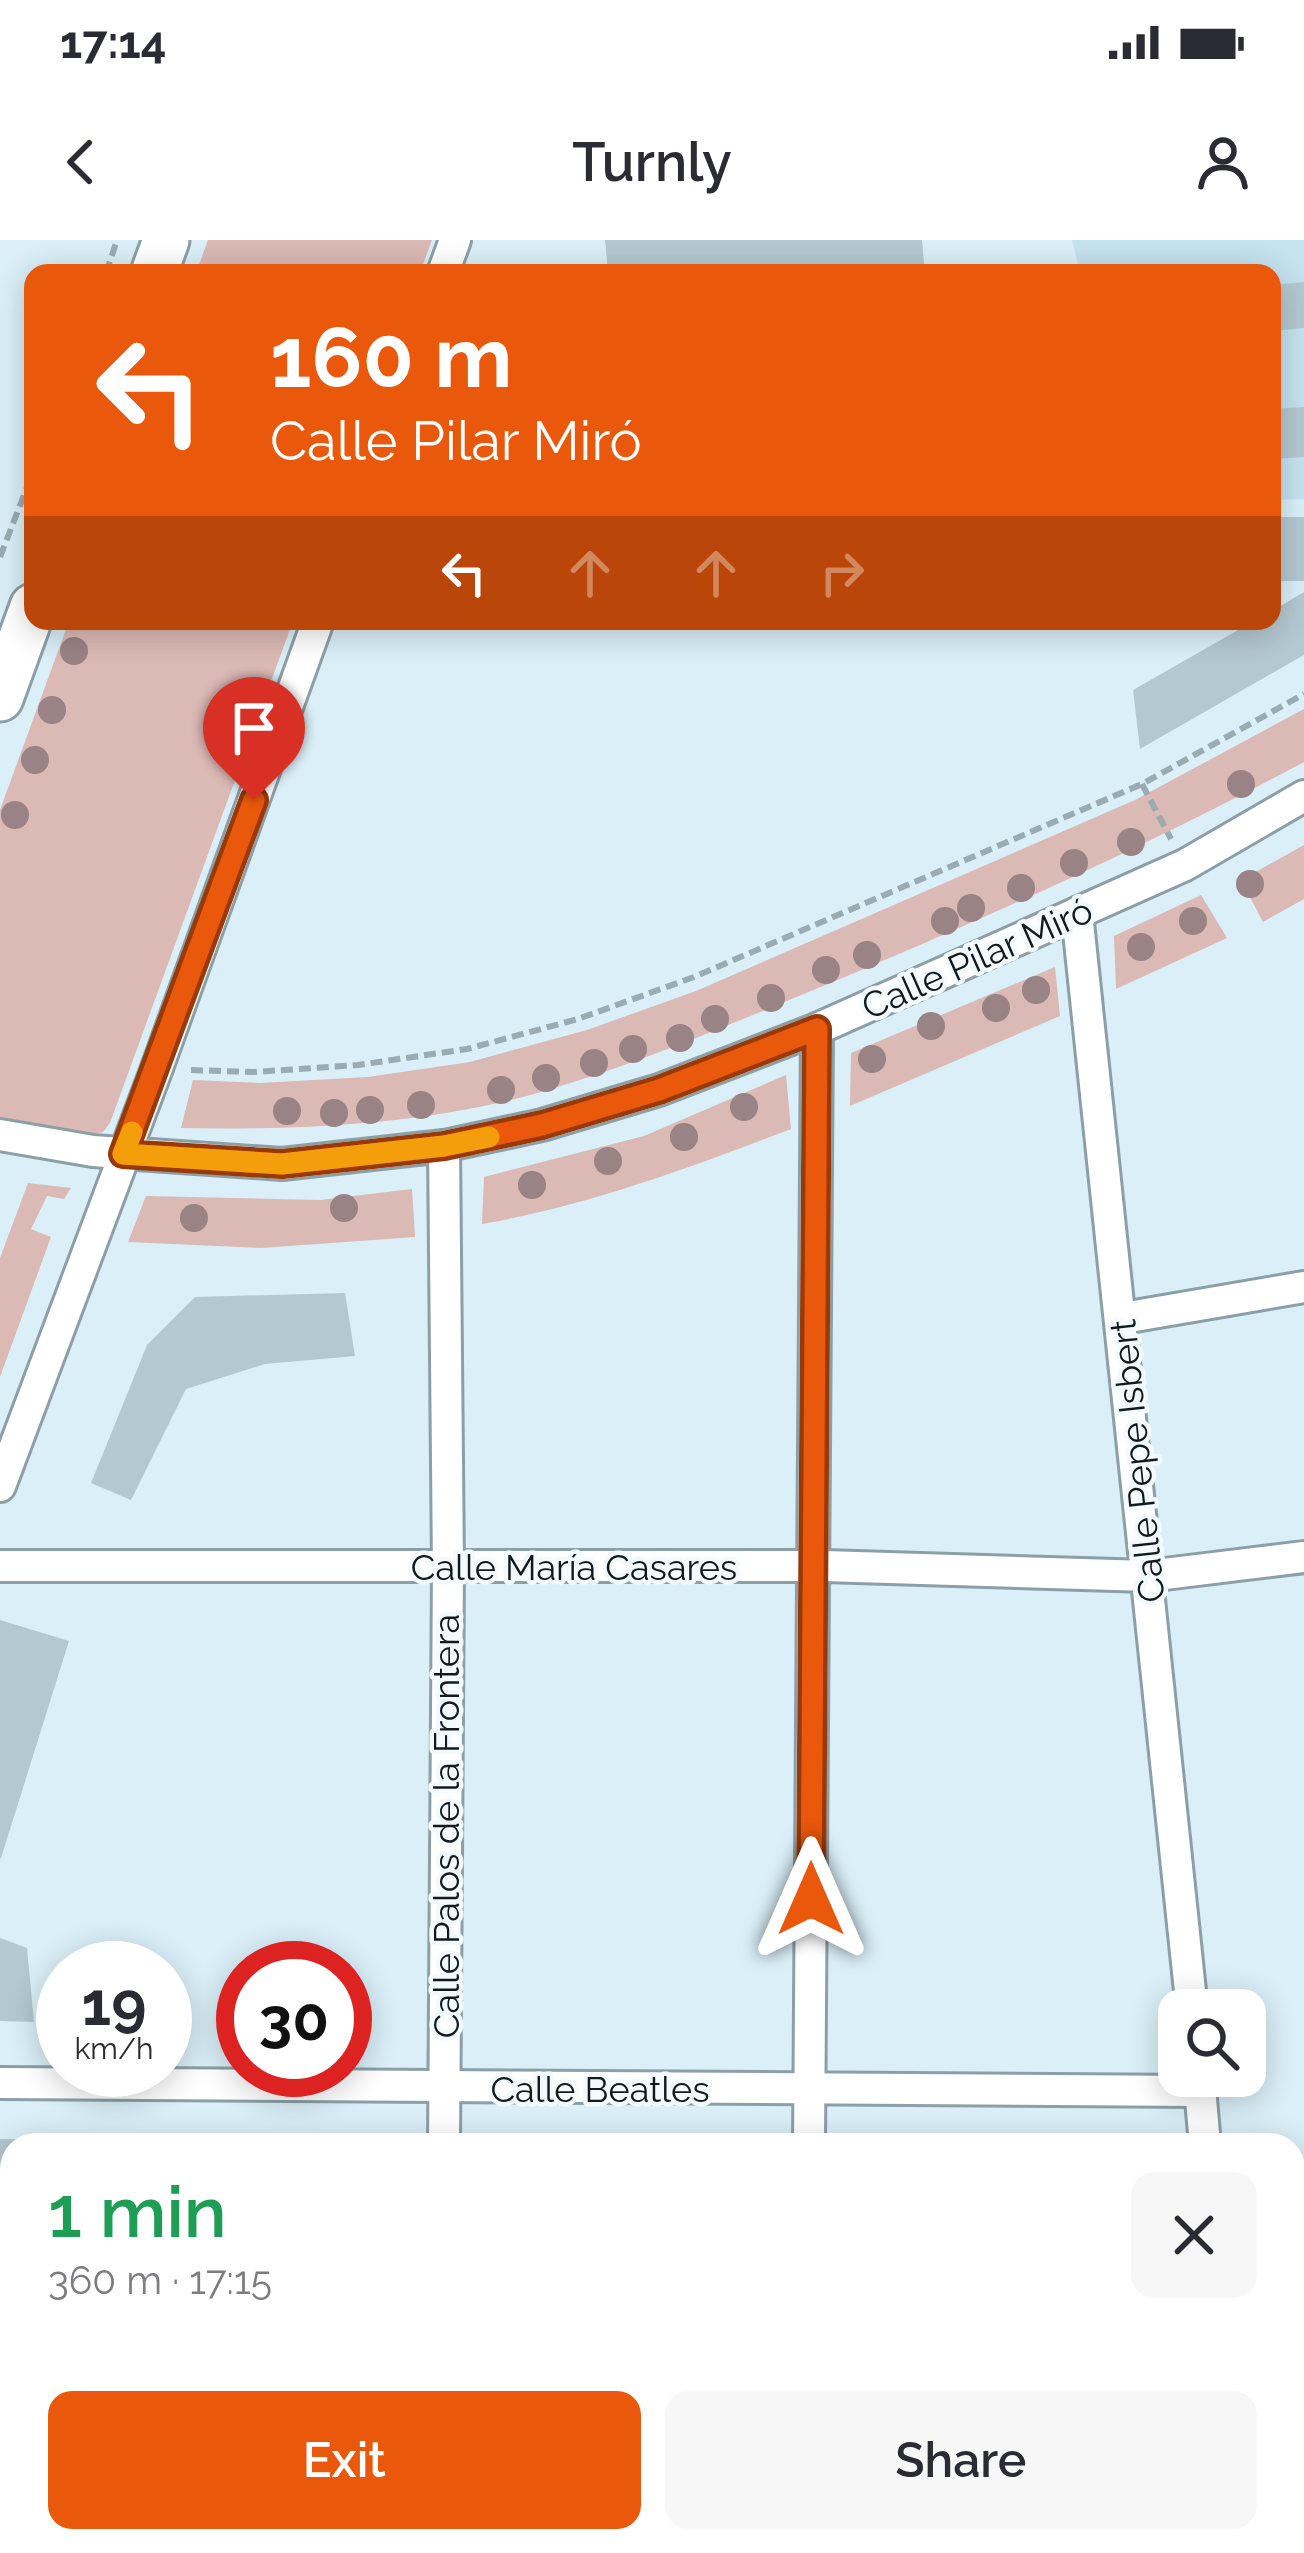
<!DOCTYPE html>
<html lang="en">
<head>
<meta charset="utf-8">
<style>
  body { margin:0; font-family:Raleway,sans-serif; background:#f7f7f7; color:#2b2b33; height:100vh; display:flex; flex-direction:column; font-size:45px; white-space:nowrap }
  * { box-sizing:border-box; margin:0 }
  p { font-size:39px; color:#7c7c81 }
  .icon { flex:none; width:66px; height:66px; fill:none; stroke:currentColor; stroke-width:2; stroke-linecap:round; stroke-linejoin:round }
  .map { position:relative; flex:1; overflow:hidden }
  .drawer { position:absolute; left:0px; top:1893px; width:1305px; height:420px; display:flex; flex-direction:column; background:#fff; border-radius:36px 36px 0 0; box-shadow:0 6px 30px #0003 }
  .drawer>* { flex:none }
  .guide { position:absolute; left:24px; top:24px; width:1257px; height:366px; border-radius:24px; box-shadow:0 6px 30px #0003; background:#ea580c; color:#fff; overflow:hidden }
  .buttons { position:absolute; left:1158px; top:1749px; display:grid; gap:24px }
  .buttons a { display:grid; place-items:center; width:108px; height:108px; border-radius:24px; background:#fff; box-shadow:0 6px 30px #0003; font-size:60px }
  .speed { position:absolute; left:36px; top:1701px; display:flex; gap:24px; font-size:60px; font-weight:700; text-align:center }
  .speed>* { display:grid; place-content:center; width:156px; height:156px; border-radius:50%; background:#fff; box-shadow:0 6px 30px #0003; line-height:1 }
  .speed small { font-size:30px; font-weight:400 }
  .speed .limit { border:18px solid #d22; background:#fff; color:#111 }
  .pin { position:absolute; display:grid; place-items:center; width:102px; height:102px; color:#fff; margin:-123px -51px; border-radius:50% 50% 50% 0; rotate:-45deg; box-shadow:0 0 12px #0007 }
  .pin .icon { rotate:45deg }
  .me { position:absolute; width:132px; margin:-66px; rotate:0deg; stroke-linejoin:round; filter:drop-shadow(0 0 9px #0008) }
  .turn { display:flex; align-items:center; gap:42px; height:252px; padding:0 48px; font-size:54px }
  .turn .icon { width:156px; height:156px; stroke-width:2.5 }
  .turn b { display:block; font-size:84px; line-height:102px }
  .lanes { display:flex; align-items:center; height:114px; padding:0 48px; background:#0003; justify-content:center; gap:60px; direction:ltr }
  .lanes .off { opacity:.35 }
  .round { display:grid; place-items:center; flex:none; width:126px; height:126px; border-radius:24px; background:#f7f7f7 }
  .summary { display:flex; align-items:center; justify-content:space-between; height:204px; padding:0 48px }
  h1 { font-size:72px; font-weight:600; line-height:90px; color:#1e9e55 }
  .button { display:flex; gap:24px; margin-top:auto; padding:24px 48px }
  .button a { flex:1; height:138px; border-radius:24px; background:#ea580c; color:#fff; font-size:48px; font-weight:600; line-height:138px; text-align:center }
  .button a+a { background:#f7f7f7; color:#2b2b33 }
  .status { display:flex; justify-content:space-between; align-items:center; height:84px; padding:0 60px; background:#fff; direction:ltr }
  .status svg { height:33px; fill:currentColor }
  header { display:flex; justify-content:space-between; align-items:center; height:156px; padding:0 48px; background:#fff; font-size:54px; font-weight:600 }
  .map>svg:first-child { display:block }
  .built { fill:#c5e2ef }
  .green { fill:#dbb9b5 }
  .building { fill:#b4c8d1 }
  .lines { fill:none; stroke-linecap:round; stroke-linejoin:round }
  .street-casing { stroke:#8c9fa7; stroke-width:36 }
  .secondary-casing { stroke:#8c9fa7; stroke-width:51 }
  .path { stroke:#9aabb2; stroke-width:6; stroke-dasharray:12 6; stroke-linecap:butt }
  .street { stroke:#fff; stroke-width:30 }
  .secondary { stroke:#fff; stroke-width:45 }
  .tree { fill:#9a8384 }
  .route-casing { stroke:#983908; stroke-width:30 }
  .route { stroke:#ea580c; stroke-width:21 }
  .slow { stroke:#f59e0b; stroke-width:21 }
  .labels { text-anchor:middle; stroke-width:9; stroke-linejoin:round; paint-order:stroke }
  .street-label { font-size:36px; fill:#11191c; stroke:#f2fafe }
</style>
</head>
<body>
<div class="status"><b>17:14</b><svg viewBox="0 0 49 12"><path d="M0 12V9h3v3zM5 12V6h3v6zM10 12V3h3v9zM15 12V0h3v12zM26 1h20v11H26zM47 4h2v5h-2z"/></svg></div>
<header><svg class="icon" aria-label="back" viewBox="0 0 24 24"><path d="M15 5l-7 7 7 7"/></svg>Turnly<svg class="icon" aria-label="person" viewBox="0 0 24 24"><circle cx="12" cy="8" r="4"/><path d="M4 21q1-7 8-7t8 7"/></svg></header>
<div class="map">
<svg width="1304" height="2313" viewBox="0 0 1304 2313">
  <rect width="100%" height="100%" fill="#daeff8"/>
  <!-- built -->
  <path class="built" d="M1072,0H1304V259L1272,260V33H1080Z"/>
  <!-- green -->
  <g class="green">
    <path d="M208,0H432L420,33H196Z"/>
    <path d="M69,381H293L110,883L103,892L92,894L0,877V570Z"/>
    <path d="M1304,469V522C1151,604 993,675 833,742C735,782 637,825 534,854C421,885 297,890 181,888L193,840L260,843L368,837L470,822L587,790L696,751L1135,560Z"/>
    <path d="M1304,605V659L1263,682L1241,640Z"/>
    <path d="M1201,655L1227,698L1116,749L1114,696Z"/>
    <path d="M1055,727L1060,776L850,866L851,813Z"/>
    <path d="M786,835L791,889C689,928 590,965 482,984L484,937L644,896Z"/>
    <path d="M28,943L71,948L64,959L47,956L31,989L51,997L0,1137V1018Z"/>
    <path d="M412,949L415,997L261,1008L128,1002L146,956L320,960Z"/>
  </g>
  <!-- building -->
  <g class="building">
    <path d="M605,0H922L925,33H608Z"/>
    <path d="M1304,42V88L1272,91V45Z"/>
    <path d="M1304,167V217L1272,219V169Z"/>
    <rect x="1272" y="277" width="32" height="64"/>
    <path d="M1304,352V415L1140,509L1133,450L1254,381H1272V371Z"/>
    <path d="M345,1053L355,1116L265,1124L186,1149L131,1260L91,1243L147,1105L195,1057Z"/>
    <path d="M0,1380L69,1401L1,1618H0Z"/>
    <path d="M0,1698L27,1708L34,1782L0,1781Z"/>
    <path d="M0,1899L155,1901V1905H12V1978H0Z"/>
    <rect x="277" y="2301" width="86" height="12"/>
  </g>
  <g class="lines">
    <defs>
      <g id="street">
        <path d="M443,33L455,0"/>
        <path d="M1077,673L1192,1770"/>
        <path d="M0,895L93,911L282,924L444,906L542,885L659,850L817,789L1185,625L1304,556"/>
        <path d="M1123,1078L1304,1047"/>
        <path d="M0,1246L157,828L318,381"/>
        <path d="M0,1326H824L1148,1336L1304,1317"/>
        <path d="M1199,1836L1205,1905"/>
        <path d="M0,1843L1201,1851"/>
        <path d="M444,1905L448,1328L444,906"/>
        <path d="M809,1905L817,789"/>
        <path d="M1235,2301L1236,2313"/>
        <path d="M435,2313V2301"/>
        <path d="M806,2313V2301"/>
      </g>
      <g id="secondary">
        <path d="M154,33L166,0"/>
        <path d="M0,458L33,367"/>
      </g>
    </defs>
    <!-- street casing -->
    <use href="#street" class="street-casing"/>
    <!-- secondary casing -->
    <use href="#secondary" class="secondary-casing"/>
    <!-- path -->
    <g class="path">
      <path d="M106,33L117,0"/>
      <path d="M0,317L33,232"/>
      <path d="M1142,544L1171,599"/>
      <path d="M191,830L254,832L358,825L467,809L578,779L694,737L1142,544L1304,454"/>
    </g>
    <!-- street -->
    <use href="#street" class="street"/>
    <!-- secondary -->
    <use href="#secondary" class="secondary"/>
  </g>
  <!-- trees -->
  <g class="tree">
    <circle cx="74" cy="411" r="14"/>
    <circle cx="52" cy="470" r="14"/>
    <circle cx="35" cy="520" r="14"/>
    <circle cx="1241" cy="544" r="14"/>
    <circle cx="15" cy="575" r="14"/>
    <circle cx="1131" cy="602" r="14"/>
    <circle cx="1074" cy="623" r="14"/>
    <circle cx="1250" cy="644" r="14"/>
    <circle cx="1021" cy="648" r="14"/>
    <circle cx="971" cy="668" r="14"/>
    <circle cx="945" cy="681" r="14"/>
    <circle cx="1193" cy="681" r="14"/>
    <circle cx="1141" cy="707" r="14"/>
    <circle cx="867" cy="715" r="14"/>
    <circle cx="826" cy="730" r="14"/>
    <circle cx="1036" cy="750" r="14"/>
    <circle cx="771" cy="758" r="14"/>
    <circle cx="996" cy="768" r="14"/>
    <circle cx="715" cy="779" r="14"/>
    <circle cx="931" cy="786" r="14"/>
    <circle cx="680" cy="798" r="14"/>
    <circle cx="633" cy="809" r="14"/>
    <circle cx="872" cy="819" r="14"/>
    <circle cx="594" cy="823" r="14"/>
    <circle cx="546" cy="838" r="14"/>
    <circle cx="501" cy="850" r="14"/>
    <circle cx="421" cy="865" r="14"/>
    <circle cx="744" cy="867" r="14"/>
    <circle cx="370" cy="870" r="14"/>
    <circle cx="287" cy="871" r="14"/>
    <circle cx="334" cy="873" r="14"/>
    <circle cx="684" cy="897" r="14"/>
    <circle cx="608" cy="921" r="14"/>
    <circle cx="532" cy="945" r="14"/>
    <circle cx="344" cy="968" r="14"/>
    <circle cx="194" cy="978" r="14"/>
  </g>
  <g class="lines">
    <defs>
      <path id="route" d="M254,560L123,914L282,924L444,906L542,885L659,850L817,789L811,1659"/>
    </defs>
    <!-- route casing -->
    <use href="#route" class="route-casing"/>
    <!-- route -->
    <use href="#route" class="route"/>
    <!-- slow -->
    <path class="slow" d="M132,892L123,914L282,924L444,906L489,897"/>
  </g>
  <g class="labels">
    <!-- street labels -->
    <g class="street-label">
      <text transform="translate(977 718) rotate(-24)" y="13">Calle Pilar Miró</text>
      <text transform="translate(1137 1221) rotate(-96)" y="13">Calle Pepe Isbert</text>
      <text x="574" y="1340">Calle María Casares</text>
      <text transform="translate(446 1586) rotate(-90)" y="13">Calle Palos de la Frontera</text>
      <text x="600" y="1862">Calle Beatles</text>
    </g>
  </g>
</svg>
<div class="buttons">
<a><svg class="icon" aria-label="search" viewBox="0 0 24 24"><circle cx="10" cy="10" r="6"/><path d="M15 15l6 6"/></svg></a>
</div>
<div class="speed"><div>19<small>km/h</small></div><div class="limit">30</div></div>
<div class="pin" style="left:254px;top:560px;background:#d93025"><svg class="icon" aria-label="arrive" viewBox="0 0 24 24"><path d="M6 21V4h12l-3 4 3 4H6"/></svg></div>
<svg class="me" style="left:811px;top:1659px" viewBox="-20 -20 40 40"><path d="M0-17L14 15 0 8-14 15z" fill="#ea580c" stroke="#fff" stroke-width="4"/></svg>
<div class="guide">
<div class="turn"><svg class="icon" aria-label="left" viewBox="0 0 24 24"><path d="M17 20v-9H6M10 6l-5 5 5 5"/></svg><div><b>160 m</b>Calle Pilar Miró</div></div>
<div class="lanes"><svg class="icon" aria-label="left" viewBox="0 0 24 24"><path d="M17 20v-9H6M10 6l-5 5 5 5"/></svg><svg class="icon off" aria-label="ahead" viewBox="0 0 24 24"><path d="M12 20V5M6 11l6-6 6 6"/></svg><svg class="icon off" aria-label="ahead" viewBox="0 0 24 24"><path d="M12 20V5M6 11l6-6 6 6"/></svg><svg class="icon off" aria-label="right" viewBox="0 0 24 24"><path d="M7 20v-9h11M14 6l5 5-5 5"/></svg></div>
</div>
<section class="drawer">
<div class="summary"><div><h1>1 min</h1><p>360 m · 17:15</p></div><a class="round"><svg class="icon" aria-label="close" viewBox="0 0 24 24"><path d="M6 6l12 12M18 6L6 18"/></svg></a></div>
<div class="button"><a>Exit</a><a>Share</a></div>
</section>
</div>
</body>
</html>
